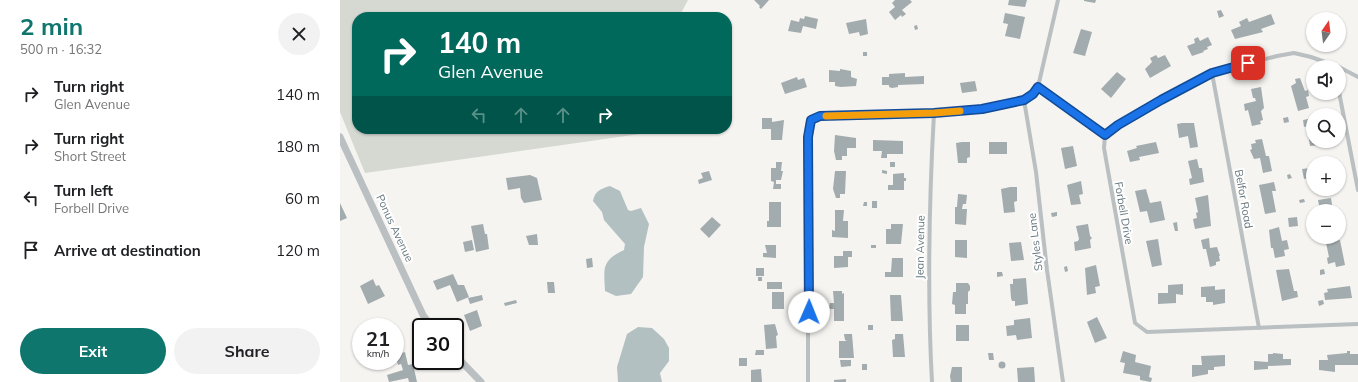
<!DOCTYPE html>
<html lang="en">
<head>
<meta charset="utf-8">
<style>
  body { margin:0; font-family:Mulish,sans-serif; background:#f2f2f2; color:#202124; height:100vh; display:flex; flex-direction:column; font-size:15px; white-space:nowrap }
  * { box-sizing:border-box; margin:0 }
  p { font-size:13px; color:#757577 }
  .icon { flex:none; width:22px; height:22px; fill:none; stroke:currentColor; stroke-width:2; stroke-linecap:round; stroke-linejoin:round }
  .map { position:relative; flex:1; overflow:hidden }
  .details { display:flex; flex-direction:column; background:#fff; width:340px }
  .details>* { flex:none }
  .hud { position:absolute; left:12px; top:12px; width:380px; height:122px; border-radius:16px; box-shadow:0 1px 3px #0004; background:#00695c; color:#fff; overflow:hidden }
  .needle { width:26px; rotate:14deg }
  .tools { position:absolute; left:966px; top:12px; display:grid; gap:8px }
  .tools a { display:grid; place-items:center; width:40px; height:40px; border-radius:50%; background:#fff; box-shadow:0 1px 3px #0004; font-size:20px }
  .speed { position:absolute; left:12px; top:318px; display:flex; gap:8px; font-size:20px; font-weight:700; text-align:center }
  .speed>* { display:grid; place-content:center; width:52px; height:52px; border-radius:50%; background:#fff; box-shadow:0 1px 3px #0004; line-height:1 }
  .speed small { font-size:10px; font-weight:400 }
  .speed .limit { border:2px solid #111; border-radius:6px; background:#fff; color:#111 }
  .pin { position:absolute; display:grid; place-items:center; width:34px; height:34px; color:#fff; margin:-17px; border-radius:8px; box-shadow:0 2px 6px #0006 }
  .me { position:absolute; width:44px; margin:-22px; rotate:1deg; stroke-linejoin:round; filter:drop-shadow(0 0 3px #0008) }
  .turn { display:flex; align-items:center; gap:14px; height:84px; padding:0 20px; font-size:18px }
  .turn .icon { width:52px; height:52px; stroke-width:2.5 }
  .turn b { display:block; font-size:28px; line-height:34px }
  .lanes { display:flex; align-items:center; height:38px; padding:0 20px; background:#0003; justify-content:center; gap:20px; direction:ltr }
  .lanes .off { opacity:.35 }
  .round { display:grid; place-items:center; flex:none; width:42px; height:42px; border-radius:21px; background:#f2f2f2 }
  .summary { display:flex; align-items:center; justify-content:space-between; height:68px; padding:0 20px }
  h1 { font-size:24px; font-weight:700; line-height:30px; color:#0f766e }
  .button { display:flex; gap:8px; margin-top:auto; padding:8px 20px }
  .button a { flex:1; height:46px; border-radius:24px; background:#0f766e; color:#fff; font-size:16px; font-weight:700; line-height:46px; text-align:center }
  .button a+a { background:#f2f2f2; color:#202124 }
  ul { padding:0; list-style:none }
  li { display:flex; align-items:center; gap:12px; height:52px; padding:0 20px }
  li div { flex:1 }
  li b { display:block; font-size:15px }
  li em { font-style:normal }
  main { display:flex; flex:1; min-height:0 }
  .map>svg:first-child { display:block }
  .green { fill:#d5d9d1 }
  .water { fill:#b2c0c2 }
  .building { fill:#a2abae }
  .lines { fill:none; stroke-linecap:round; stroke-linejoin:round }
  .minor { stroke:#babfc1; stroke-width:4 }
  .tertiary { stroke:#babfc1; stroke-width:7 }
  .route-casing { stroke:#114b97; stroke-width:10 }
  .route { stroke:#1a73e8; stroke-width:7 }
  .slow { stroke:#f59e0b; stroke-width:7 }
  .labels { text-anchor:middle; stroke-width:4; stroke-linejoin:round; paint-order:stroke }
  .street-label { font-size:11px; fill:#67787f; stroke:#fff }
</style>
</head>
<body>
<main>
<section class="details">
<div class="summary"><div><h1>2 min</h1><p>500 m · 16:32</p></div><a class="round"><svg class="icon" aria-label="close" viewBox="0 0 24 24"><path d="M6 6l12 12M18 6L6 18"/></svg></a></div>
<ul>
<li><svg class="icon" aria-label="right" viewBox="0 0 24 24"><path d="M7 20v-9h11M14 6l5 5-5 5"/></svg><div><b>Turn right</b><p>Glen Avenue</p></div><em>140 m</em></li>
<li><svg class="icon" aria-label="right" viewBox="0 0 24 24"><path d="M7 20v-9h11M14 6l5 5-5 5"/></svg><div><b>Turn right</b><p>Short Street</p></div><em>180 m</em></li>
<li><svg class="icon" aria-label="left" viewBox="0 0 24 24"><path d="M17 20v-9H6M10 6l-5 5 5 5"/></svg><div><b>Turn left</b><p>Forbell Drive</p></div><em>60 m</em></li>
<li><svg class="icon" aria-label="arrive" viewBox="0 0 24 24"><path d="M6 21V4h12l-3 4 3 4H6"/></svg><div><b>Arrive at destination</b></div><em>120 m</em></li>
</ul>
<div class="button"><a>Exit</a><a>Share</a></div>
</section>
<div class="map">
<svg width="1018" height="382" viewBox="0 0 1018 382">
  <rect width="100%" height="100%" fill="#f5f4f1"/>
  <!-- green -->
  <path class="green" d="M0,0H348L339,17H17V129L328,130L25,173L0,112Z"/>
  <!-- water -->
  <g class="water">
    <path d="M270,186L280,191L288,210L291,211L301,208L309,224L304,247L303,277L291,294L276,296L265,291C264,268 261,261 284,250L285,244L264,220L262,212L253,201C255,191 260,189 270,186Z"/>
    <path d="M298,327L312,328L324,339L329,348V361L320,373L322,382H278L277,367L287,334Z"/>
  </g>
  <!-- building -->
  <g class="building">
    <path d="M414,0H429L421,9L419,7L420,6Z"/>
    <path d="M555,0H570L572,2L562,10L566,14L562,17L561,15L555,20L549,12L555,7L552,3Z"/>
    <path d="M669,0H687L685,7L668,5Z"/>
    <path d="M744,0H756L755,3L744,1Z"/>
    <path d="M881,10L884,16L879,18L877,11Z"/>
    <path d="M665,13L685,17L680,39L665,36L668,24L663,23Z"/>
    <path d="M931,14L935,24L921,29L923,32L895,39L891,30L901,26L899,22L907,18L909,22Z"/>
    <path d="M979,14L990,15L997,19H978Z"/>
    <path d="M465,16L478,19L476,29L463,26L461,33L448,31L451,20L459,22L460,18L464,19Z"/>
    <path d="M526,19L528,34L520,36L519,32L509,34L506,23Z"/>
    <path d="M577,25L578,29L575,30L574,26Z"/>
    <path d="M741,29L752,32L745,56L733,53Z"/>
    <path d="M858,37L860,41L868,37L872,45L867,47L868,49L863,51L864,52L852,56L847,46L855,43L854,39Z"/>
    <rect x="523" y="52" width="4" height="4"/>
    <path d="M816,55L818,58L825,55L831,66L810,78L805,69L812,62L810,58Z"/>
    <path d="M500,69L511,71V77L517,79L516,86L501,87L495,86V82H489V70L500,71Z"/>
    <path d="M777,72L786,79L771,98L761,89Z"/>
    <path d="M565,73V77L584,76V84L558,85V87L552,88L549,87V85H542V77H549V74Z"/>
    <path d="M457,77L458,80L464,78L467,87L445,94L441,83Z"/>
    <path d="M960,78L965,91L968,90L969,96L966,97L969,108L958,111L951,86L956,83L955,79Z"/>
    <path d="M635,81L637,91L622,93L620,83Z"/>
    <path d="M921,87L924,108L921,111L923,120L920,121L921,124L912,126L908,110L905,111L904,104L916,101L915,98H913L911,89Z"/>
    <path d="M948,117L949,122L944,123L943,118Z"/>
    <path d="M422,118H432V122L444,120L442,140H431V129H422Z"/>
    <path d="M973,118V141H980L981,145L970,146L967,126L964,127L963,120Z"/>
    <path d="M842,123H854L858,147L850,148L848,136L839,138L837,124Z"/>
    <path d="M495,135L516,138V148H507V156H502V160H496L494,151Z"/>
    <path d="M922,139L926,156H929L932,171L923,173L920,158L914,159L910,150L912,149L911,144L916,143L915,140Z"/>
    <path d="M533,140L563,141V154H547V158H541L542,151H533Z"/>
    <path d="M622,142H630V157L627,158V163H618L616,143Z"/>
    <rect x="649" y="142" width="18" height="12"/>
    <path d="M816,142L819,153L799,157L800,160L790,162L787,151L797,148L796,146Z"/>
    <path d="M733,146L737,166L725,169L721,148Z"/>
    <path d="M857,159L859,168H862L864,182L850,185L849,179L852,178L848,161Z"/>
    <path d="M436,162H442L441,171H443L441,180H436V184H441V189H433L434,182L431,181V168H436Z"/>
    <rect x="550" y="162" width="5" height="5"/>
    <path d="M970,166H973V177L964,179L962,169L970,168Z"/>
    <path d="M542,170L547,171V174L542,173Z"/>
    <path d="M369,171L372,180L359,184L358,180L363,178L361,173Z"/>
    <path d="M495,171H506L505,194H500V198H496L493,189Z"/>
    <path d="M564,173V178H566V181H564V190H548V185H553V174Z"/>
    <path d="M950,174L952,178L948,179L947,175Z"/>
    <path d="M190,175L197,178L202,200L184,203L181,198L180,188L168,190L166,178Z"/>
    <path d="M741,181L743,194L739,195L741,204L731,205L727,185Z"/>
    <path d="M934,182L936,191H932L936,212L925,214L919,185Z"/>
    <path d="M670,187H677V201L674,202L675,212L664,213L661,189Z"/>
    <path d="M806,189L810,203L821,201L825,220L810,223L807,211L800,212L795,191Z"/>
    <path d="M618,194L627,195L626,204H623L622,209H627L626,225L615,224V207H617Z"/>
    <path d="M868,195L871,226L855,229L853,219L857,218L856,213L858,212L855,198Z"/>
    <path d="M991,198L993,211H980L978,200Z"/>
    <path d="M964,199L965,202L960,203L959,200Z"/>
    <rect x="532" y="201" width="5" height="7"/>
    <path d="M429,202H441V227H427V221H429Z"/>
    <path d="M524,202H527V206H523Z"/>
    <path d="M0,203L7,218L0,221Z"/>
    <path d="M495,210H504L503,221H508V238L492,237V230L495,231Z"/>
    <path d="M717,212V216L712,217L711,213Z"/>
    <path d="M372,217L381,225L369,238L360,229Z"/>
    <path d="M957,217L958,226L949,227L948,218Z"/>
    <path d="M837,222L838,231H835L833,223Z"/>
    <path d="M143,224L145,234H147L149,249L136,252L131,226Z"/>
    <path d="M551,224H563L561,244H546V229H551Z"/>
    <path d="M748,224L750,236L752,238L750,240L751,248L735,251L734,242L738,241L739,239L736,226Z"/>
    <path d="M939,227L942,241L947,240L949,249L944,250L945,256L935,258L933,248H931L929,230Z"/>
    <path d="M197,234L198,245H189L186,236Z"/>
    <path d="M869,238L870,248L877,247L880,256H879L880,261L876,262V265L870,267L866,249H863L861,240Z"/>
    <path d="M818,239L822,265L812,267L806,241Z"/>
    <path d="M132,240L134,250L125,252L123,242Z"/>
    <path d="M615,240H627V258L615,257Z"/>
    <path d="M1000,240L1005,265L996,267L995,262L988,264L987,258L989,257L986,243Z"/>
    <path d="M681,242L684,260L671,261L669,243Z"/>
    <path d="M425,245H436V258L423,257V253H427Z"/>
    <rect x="531" y="245" width="5" height="3"/>
    <path d="M503,251H512V257H508V267L494,268V256H503Z"/>
    <path d="M252,258L253,267L247,268L246,259Z"/>
    <path d="M552,258H563V277H545V272H551Z"/>
    <path d="M756,265L760,286L755,287L756,293L747,295L745,268Z"/>
    <path d="M727,266L728,271L725,272L724,267Z"/>
    <rect x="416" y="268" width="8" height="8"/>
    <path d="M949,269L954,291H957L958,297L942,301L936,270Z"/>
    <path d="M984,269L985,274L980,275V270Z"/>
    <path d="M657,272H662L663,276L657,277Z"/>
    <path d="M113,274L118,285H124L129,297L117,302L110,285L97,290L93,281Z"/>
    <rect x="418" y="277" width="4" height="4"/>
    <path d="M686,278L688,304L675,306V301H672L671,298L670,284H673V279Z"/>
    <path d="M33,279L36,286L39,285L45,296L28,304L20,286Z"/>
    <path d="M207,282H214L215,293H208Z"/>
    <rect x="427" y="282" width="15" height="7"/>
    <path d="M616,283H628L630,286V290L628,292V304H626V314H615V305L612,304L613,292H616Z"/>
    <path d="M843,284V295L836,294V303L818,304V293H828V285Z"/>
    <path d="M875,286V290L885,289V303L873,305V302H866V297H861V287Z"/>
    <path d="M1010,286L1012,298L985,300L984,293L988,292L987,289Z"/>
    <path d="M493,291H502V294L504,293V321H494V309H490L489,307L490,303H494Z"/>
    <rect x="432" y="292" width="12" height="17"/>
    <path d="M142,295L143,300L130,304L128,298Z"/>
    <path d="M550,295H561L563,321H551Z"/>
    <path d="M176,300L177,303L165,306L164,303Z"/>
    <path d="M983,300L984,304L979,306L978,301Z"/>
    <path d="M137,310L142,326L130,331L124,315Z"/>
    <path d="M757,317L767,338L755,343L747,322Z"/>
    <path d="M690,318L692,338L677,340L676,335L667,336L666,326L674,325V320Z"/>
    <path d="M435,324L438,335L436,336L437,348L426,349L424,325Z"/>
    <rect x="528" y="325" width="5" height="5"/>
    <rect x="616" y="325" width="13" height="16"/>
    <path d="M504,334H512L514,358H499V341H507L505,340Z"/>
    <path d="M555,334H563L565,357H553L552,340L555,339Z"/>
    <path d="M416,350H424V355H415Z"/>
    <path d="M783,351L796,355L795,362L811,366L809,377L812,378L811,382L800,380V376L783,373L785,363L780,362Z"/>
    <path d="M1007,351H1010V354H1018V365H995V372L979,370V360H988L987,355L1007,353Z"/>
    <path d="M65,352L68,365L73,364L77,382H69L68,378L49,382L47,375L63,370L61,364L58,365L55,355Z"/>
    <path d="M648,353H653L654,360H649Z"/>
    <path d="M933,353L943,354V359H951V365L928,366V369L914,370V361L928,362V354H933Z"/>
    <path d="M885,355V366L874,367V370H868V374L852,377V365H862L861,356Z"/>
    <rect x="399" y="358" width="8" height="8"/>
    <path d="M500,360H511V366L501,367Z"/>
    <circle cx="662" cy="365" r="3.5"/>
    <rect x="522" y="364" width="5" height="6"/>
    <path d="M612,367H622V382H611L610,376Z"/>
    <path d="M694,367L695,382H678L677,368Z"/>
    <path d="M421,369L422,382H411V370Z"/>
    <path d="M506,379V382H494V380Z"/>
  </g>
  <g class="lines">
    <!-- minor -->
    <g class="minor">
      <path d="M999,67L971,57L954,53L937,56L872,73L821,100L778,125L765,135L764,148L795,323L807,332L1018,324"/>
      <path d="M999,67L1018,77"/>
      <path d="M872,73L919,328"/>
      <path d="M698,87L765,135"/>
      <path d="M999,92L1018,190"/>
      <path d="M684,100L696,172L707,270L723,382"/>
      <path d="M468,382V137L471,120L480,116L594,113L643,109L684,100L693,94L698,87L718,0"/>
      <path d="M592,382C587,292 589,203 594,113"/>
    </g>
    <!-- tertiary -->
    <g class="tertiary">
      <path d="M0,137L83,315L92,327"/>
      <path d="M115,355L141,382"/>
    </g>
  </g>
  <g class="lines">
    <defs>
      <path id="route" d="M469,312L468,137L471,120L480,116L594,113L642,109L684,100L693,94L698,87L765,135L778,125L821,100L872,73L908,63"/>
    </defs>
    <!-- route casing -->
    <use href="#route" class="route-casing"/>
    <!-- route -->
    <use href="#route" class="route"/>
    <!-- slow -->
    <path class="slow" d="M486,116L594,113L620,111"/>
  </g>
  <g class="labels">
    <!-- street labels -->
    <g class="street-label">
      <text transform="translate(904 199) rotate(80)" y="4">Belfor Road</text>
      <text transform="translate(784 213) rotate(80)" y="4">Forbell Drive</text>
      <text transform="translate(55 228) rotate(65)" y="4">Ponus Avenue</text>
      <text transform="translate(695 242) rotate(-97)" y="4">Styles Lane</text>
      <text transform="translate(580 247) rotate(-89)" y="4">Jean Avenue</text>
    </g>
  </g>
</svg>
<div class="tools">
<a><svg class="needle" viewBox="-14 -14 28 28"><path d="M0-13l5 13h-10z" fill="#e53935"/><path d="M0 13l5-13h-10z" fill="#757577"/></svg></a>
<a><svg class="icon" aria-label="sound" viewBox="0 0 24 24"><path d="M4 9h4l5-4v14l-5-4H4zM17 9q2 3 0 6"/></svg></a>
<a><svg class="icon" aria-label="search" viewBox="0 0 24 24"><circle cx="10" cy="10" r="6"/><path d="M15 15l6 6"/></svg></a>
<a>+</a>
<a>−</a>
</div>
<div class="speed"><div>21<small>km/h</small></div><div class="limit">30</div></div>
<div class="pin" style="left:908px;top:63px;background:#d93025"><svg class="icon" aria-label="arrive" viewBox="0 0 24 24"><path d="M6 21V4h12l-3 4 3 4H6"/></svg></div>
<svg class="me" style="left:469px;top:312px" viewBox="-20 -20 40 40"><circle r="19" fill="#fff"/><path d="M0-13L10 11 0 6-10 11z" fill="#1a73e8"/></svg>
<div class="hud">
<div class="turn"><svg class="icon" aria-label="right" viewBox="0 0 24 24"><path d="M7 20v-9h11M14 6l5 5-5 5"/></svg><div><b>140 m</b>Glen Avenue</div></div>
<div class="lanes"><svg class="icon off" aria-label="left" viewBox="0 0 24 24"><path d="M17 20v-9H6M10 6l-5 5 5 5"/></svg><svg class="icon off" aria-label="ahead" viewBox="0 0 24 24"><path d="M12 20V5M6 11l6-6 6 6"/></svg><svg class="icon off" aria-label="ahead" viewBox="0 0 24 24"><path d="M12 20V5M6 11l6-6 6 6"/></svg><svg class="icon" aria-label="right" viewBox="0 0 24 24"><path d="M7 20v-9h11M14 6l5 5-5 5"/></svg></div>
</div>
</div>
</main>
</body>
</html>
